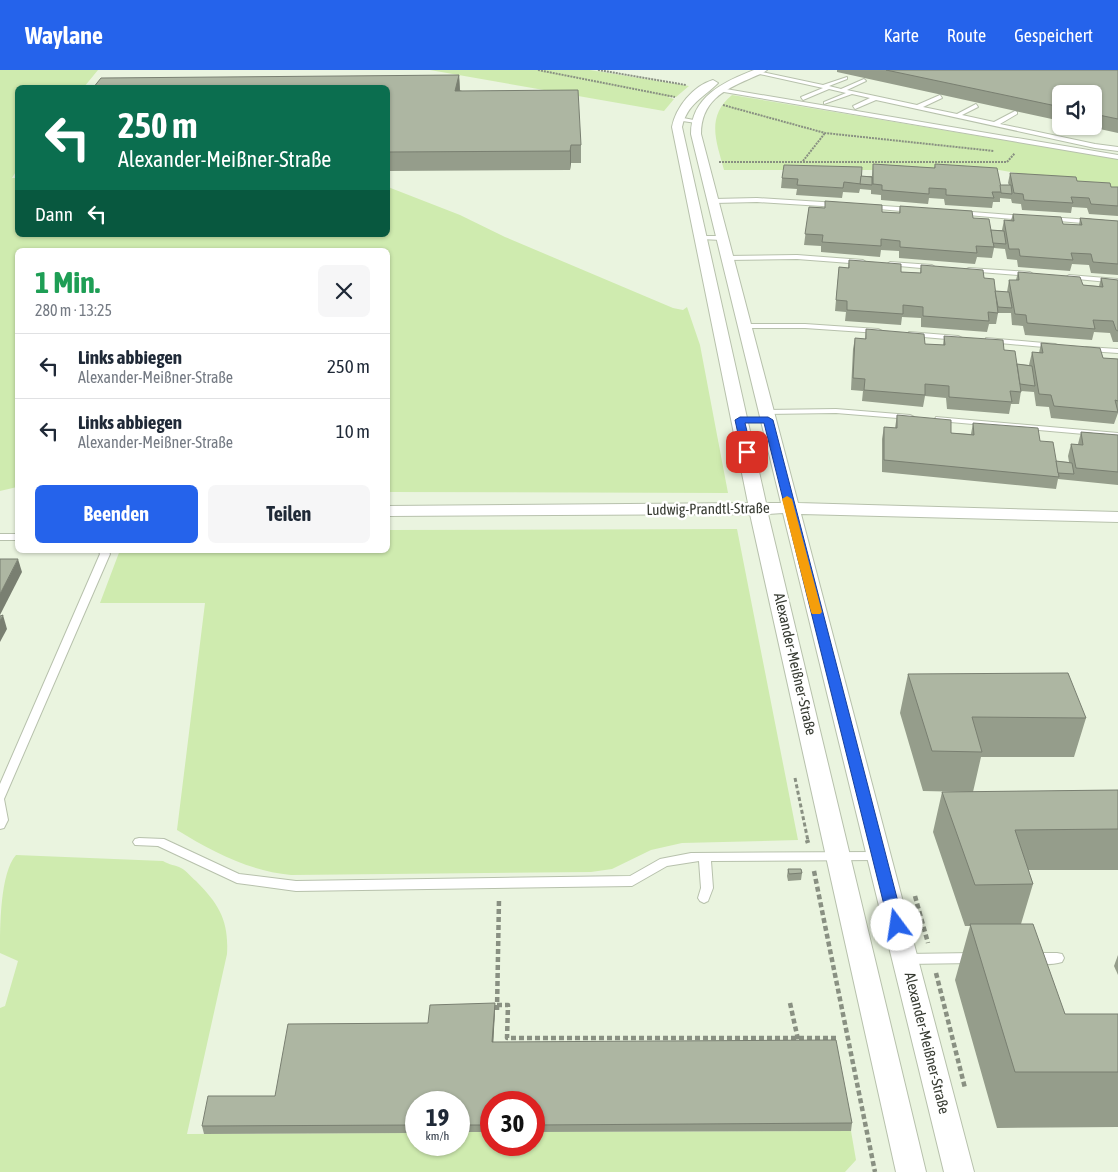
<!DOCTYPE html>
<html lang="de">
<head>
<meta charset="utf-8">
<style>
  body { margin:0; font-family:"Asap Condensed",sans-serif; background:#f6f6f7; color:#1f2937; height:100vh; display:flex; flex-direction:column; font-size:19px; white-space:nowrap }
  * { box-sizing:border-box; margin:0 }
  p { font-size:16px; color:#747a83 }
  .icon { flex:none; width:28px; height:28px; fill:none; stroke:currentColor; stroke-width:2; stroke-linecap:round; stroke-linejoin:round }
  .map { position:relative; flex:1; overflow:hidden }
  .panel { position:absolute; left:15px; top:178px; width:375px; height:305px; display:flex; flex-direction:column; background:#fff; border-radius:8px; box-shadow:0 1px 4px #0004 }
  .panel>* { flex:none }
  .guide { position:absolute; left:15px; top:15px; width:375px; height:152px; border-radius:8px; box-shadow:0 1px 4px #0004; background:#0b6e4f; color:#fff; overflow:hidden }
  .controls { position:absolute; left:1052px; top:15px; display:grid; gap:10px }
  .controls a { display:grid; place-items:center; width:50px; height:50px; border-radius:8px; background:#fff; box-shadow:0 1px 4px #0004; font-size:25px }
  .speed { position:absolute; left:405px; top:1021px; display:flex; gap:10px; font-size:25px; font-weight:700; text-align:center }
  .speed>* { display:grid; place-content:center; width:65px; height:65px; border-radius:50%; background:#fff; box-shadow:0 1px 4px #0004; line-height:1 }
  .speed small { font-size:12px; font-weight:400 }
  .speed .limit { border:8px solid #d22; background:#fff; color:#111 }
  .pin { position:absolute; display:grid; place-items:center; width:42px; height:42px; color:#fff; margin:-21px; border-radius:10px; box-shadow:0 2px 8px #0006 }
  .me { position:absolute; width:55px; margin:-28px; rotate:346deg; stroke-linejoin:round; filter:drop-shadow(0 0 4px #0008) }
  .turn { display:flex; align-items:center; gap:18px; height:105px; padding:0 20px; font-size:22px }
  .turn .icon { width:65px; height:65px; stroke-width:2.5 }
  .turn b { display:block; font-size:35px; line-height:42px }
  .then { display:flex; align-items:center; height:48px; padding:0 20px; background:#0003; gap:10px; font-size:19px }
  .round { display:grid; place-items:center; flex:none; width:52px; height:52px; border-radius:8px; background:#f6f6f7 }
  .summary { display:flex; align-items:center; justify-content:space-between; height:85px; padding:0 20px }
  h1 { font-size:30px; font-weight:700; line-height:38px; color:#1e9e55 }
  .button { display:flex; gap:10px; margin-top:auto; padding:10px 20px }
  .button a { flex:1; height:58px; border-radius:8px; background:#2563eb; color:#fff; font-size:20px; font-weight:700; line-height:58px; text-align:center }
  .button a+a { background:#f6f6f7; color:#1f2937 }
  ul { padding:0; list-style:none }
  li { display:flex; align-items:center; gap:15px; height:65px; padding:0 20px; border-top:1px solid #e0e1e3 }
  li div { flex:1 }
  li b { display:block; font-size:19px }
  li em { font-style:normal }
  header { display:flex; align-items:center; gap:30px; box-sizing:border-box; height:70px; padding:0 25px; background:#2563eb; color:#fff }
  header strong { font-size:24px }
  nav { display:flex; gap:28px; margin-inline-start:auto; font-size:18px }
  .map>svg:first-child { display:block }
  .green { fill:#cfebaf }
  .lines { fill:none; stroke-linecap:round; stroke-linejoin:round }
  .service-casing { stroke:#b7c1ac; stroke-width:2 }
  .minor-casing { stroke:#b7c1ac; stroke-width:2 }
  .path-far2 { stroke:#899082; stroke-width:2; stroke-dasharray:2 1; stroke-linecap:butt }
  .path-far1 { stroke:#899082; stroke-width:3; stroke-dasharray:4 2.5; stroke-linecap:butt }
  .path { stroke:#899082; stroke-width:4.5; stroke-dasharray:5 3; stroke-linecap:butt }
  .service { fill:#fff; fill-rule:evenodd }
  .minor { fill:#fff; fill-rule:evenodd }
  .wall { fill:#959d8b }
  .shaded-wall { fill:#797f71 }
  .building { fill:#adb6a2; stroke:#797f71 }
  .route { fill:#2563eb; stroke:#184099 }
  .slow { fill:#f59e0b }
  .labels { text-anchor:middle; stroke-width:5; stroke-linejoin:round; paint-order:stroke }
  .street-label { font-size:15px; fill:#373b32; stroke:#fff }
</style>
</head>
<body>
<header>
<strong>Waylane</strong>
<nav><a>Karte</a><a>Route</a><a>Gespeichert</a></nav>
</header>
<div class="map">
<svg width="1118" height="1102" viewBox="0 0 1118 1102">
  <rect width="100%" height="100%" fill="#eaf4df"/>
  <!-- green -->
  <g class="green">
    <path d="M0,0H98L84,17L18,18L17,100L12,108H17L18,165H388V117L460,145L505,167L673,238L683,240L687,237L700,275L728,423L388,422V180H18L17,417L0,421Z"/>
    <path d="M430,0H590L689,16L676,27H668L674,29L664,41Z"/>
    <path d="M732,25L1118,89V121L999,100H724C717,73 705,47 732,25Z"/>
    <path d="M737,459L798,770L682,773L651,780L612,799L591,802L291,805C249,801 213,782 177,760L205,533H100L120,480H388V460Z"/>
    <path d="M16,785L163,791C169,795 176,795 181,798C187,801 191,807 196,811C219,834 229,851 227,884L187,1064L416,1063V1075H459V1062H491V1075H534V1062L851,1061L856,1090L845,1102H0V938L5,936L18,891L0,883C0,857 0,803 16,785Z"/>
  </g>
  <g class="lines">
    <defs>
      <g id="service">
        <path d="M757,1L823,15L847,7V9L829,16L841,19L864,9L866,11L847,20L917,35L940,25L942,28L923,37L957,44L976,34L978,37L962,45L994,52L1015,41L1017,42V44L1000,54L1095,74L1118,77V81L1095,78L876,30L855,39L853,36L870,28L852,24L824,34V32L846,23L829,19L803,30L801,27L823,18L755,3Z"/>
        <path d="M720,18L1118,85V89L718,21Z"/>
        <path d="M678,47L699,51L696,53L676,50L675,49Z"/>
        <path d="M757,128L838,133L841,135L838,137L757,132L714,133L711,131L714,129Z"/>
        <path d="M870,135L912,138L915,140L912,142L868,138L867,137Z"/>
        <path d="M959,141L1025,146L1028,148L1025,150L957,144L956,143Z"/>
        <path d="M1049,147L1118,152V156L1047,150V148Z"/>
        <path d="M702,166H722L725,168L722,170L700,169V167Z"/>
        <path d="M797,185L863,190L866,192L863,194L797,189L727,190L724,188L727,186Z"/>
        <path d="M890,192L932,195L935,197L932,199L888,195L887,194Z"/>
        <path d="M969,198L1030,202L1033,204L1030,206L967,201V199Z"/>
        <path d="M1069,205L1118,209V213L1067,208L1066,207Z"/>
        <path d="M741,254H805L878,259L882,261L878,263L805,258H744L740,256Z"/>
        <path d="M909,262L958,266L962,268L958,270L912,266H909Z"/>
        <path d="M986,268L1055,274L1059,276L1055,278L989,272H986Z"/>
        <path d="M1086,277L1118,279V283L1089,281H1086Z"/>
        <path d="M836,339L910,345L914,347L910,349L836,343L766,344L762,342L766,340Z"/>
        <path d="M936,347L1118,363V367L939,351L935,349Z"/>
        <path d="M737,348H768L772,350L768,352H737Z"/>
        <rect x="0" y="464" width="18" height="6"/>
        <path d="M98,480H108L110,484L4,729L8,750L4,758L0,759V714L100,484Z"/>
        <path d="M139,768L164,769L239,804L296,811L630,806L660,789L691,783L878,782L882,783L884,786L882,789L878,790L711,791L713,818L708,831L704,833L700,831L698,828L701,818L699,791L667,796L632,816L296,821L237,813L158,776L135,775L133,772L135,769Z"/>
        <path d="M974,883L979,884L981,888L979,892L974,893L906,894L901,893L899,889L901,885L906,884Z"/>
        <path d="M1031,883H1057L1062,884L1064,888L1062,892C1052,895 1036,895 1026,892L1024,888L1026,884Z"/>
      </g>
      <path id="minor" d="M754,0H767C762,4 755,6 749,9C723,20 701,32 701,64L798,433L1118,442V452L801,444L974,1102H944L783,443L768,444L926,1102H896L750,444L388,446V436L748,433L672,57C676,37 693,16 713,10L718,13C703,28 687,34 682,57L766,433H781L691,64C691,27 723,12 754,0Z"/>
    </defs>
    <!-- service casing -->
    <use href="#service" class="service-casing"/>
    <!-- minor casing -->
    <use href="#minor" class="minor-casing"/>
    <!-- path-far2 -->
    <g class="path-far2">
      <path d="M538,0L675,27"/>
      <path d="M598,0L686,15"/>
      <path d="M723,35L825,63L994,81"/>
      <path d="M803,91L825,63"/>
      <path d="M719,92H1007L1015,83"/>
    </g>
    <!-- path-far1 -->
    <path class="path-far1" d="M795,708L808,771"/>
    <!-- path -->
    <g class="path">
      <path d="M807,770L808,773"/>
      <path d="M814,801L875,1102"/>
      <path d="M915,826L928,873"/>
      <path d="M936,903L965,1018"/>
      <path d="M790,933L799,974"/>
      <path d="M497,935H508L507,968H837"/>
      <path d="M497,940L499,829"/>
    </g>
    <!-- service -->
    <use href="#service" class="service"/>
    <!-- minor -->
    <use href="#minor" class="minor"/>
  </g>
  <!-- wall -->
  <g class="wall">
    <path d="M837,0H1118V63L1086,56H1094V24H1061V51L837,2Z"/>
    <path d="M459,5L460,20L581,75V93H571L570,100L388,101V18Z"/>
    <path d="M873,94L934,98L935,94L1000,115H1009L1008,113L1010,103L1077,111L1111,117H1118V146L1089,144L1087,138L1072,137L1071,143L1022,140L1021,134L1012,133L1011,129L1000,128V132H993L992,138L945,135L944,129L929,128L928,134L881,130V125L871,124V120L860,119L859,123L843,122L842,128L796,125L797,119L781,118L782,108L861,106H872Z"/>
    <path d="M900,136L973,148L991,160H1002L1004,150H1011L1013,144L1063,154L1079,155L1080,148L1118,151V205L1091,203L1089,195L1072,194L1070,201L1018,197L1017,190L1007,189L1005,179L994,178L992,188L977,187L975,194L899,188V181L881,180L880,187L821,182V176L804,175L809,137L899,143Z"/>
    <path d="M849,190L901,202L920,203L921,195L984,208L995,221L1007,222L1009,210H1016L1018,202L1083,215L1099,216L1101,208L1118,210V272H1113L1110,263L1094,262L1092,270L1025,265L1023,256L1012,255L1011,243H998L996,254H989L987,262L921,257V248L902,247L901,255L845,251L846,242L835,241L839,197L848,198Z"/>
    <path d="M866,259L925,274L943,275L944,266L1004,280L1017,294L1029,295L1032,282L1039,283L1041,273L1103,288L1118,289V343L1114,354L1051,348L1049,337L1036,336L1034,322L1021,321L1019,334H1011L1009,344L947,339L946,328L925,326L923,337L862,331L863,321L851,320L853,279L855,268L865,269Z"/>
    <path d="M897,345L951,363L971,364L973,353L1040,371L1056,391L1069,392L1068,386L1071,374H1078L1081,362L1118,365V415L1058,409L1056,419L882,402V369L884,357L895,358Z"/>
    <path d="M908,604L1086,648L1074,687H981L973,722L1118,720V800H1028L1033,814L1021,854L1065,944H1118V1057L997,1058L955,910L970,856H965L933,762L942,722H970L923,721L900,643Z"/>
    <path d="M788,799L802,803L801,810L788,811L787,806Z"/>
    <path d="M1118,885V905L1114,896Z"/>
    <path d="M495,933V940L493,972L852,1053L851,1061L534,1062V1032H491V1062H459V1032H416V1063L204,1064L202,1056L275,1026L428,953Z"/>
  </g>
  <!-- shaded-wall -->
  <g class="shaded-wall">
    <path d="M459,5L460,22L455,21Z"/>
    <path d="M571,75V93L570,100V81Z"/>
    <path d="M18,489L22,502L0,545V524Z"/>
    <path d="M3,545L7,559L0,572V551Z"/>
    <path d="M495,933V940L493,979L492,972Z"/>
  </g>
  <!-- building -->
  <g class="building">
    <path d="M886,0H1118V49L1094,44V24H1061V37Z"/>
    <path d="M459,5L455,21L578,20L581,75H571L570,81L388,82V18H93L101,8Z"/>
    <path d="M873,94L935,98V94L997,98L1002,122H992L994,128L946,125V119L929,118V124L882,120V115L873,114Z"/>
    <path d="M784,95L862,97L861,114L844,112L843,118L797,115L798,109L782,108Z"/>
    <path d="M1010,103L1076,107L1077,111L1110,113L1111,117H1118V136L1091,134L1089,128L1071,127L1073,133L1024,130L1023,124L1014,123Z"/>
    <path d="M861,106L872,107V115L860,114Z"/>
    <path d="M1000,115H1011L1012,124L1001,123Z"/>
    <path d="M825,131L882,135V142L900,143V136L972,141L973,148L989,149L994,177L976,176L977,183L900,177V171L881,169V176L822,172L823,165L805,164L809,137L825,138Z"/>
    <path d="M1013,144L1061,147L1063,154L1082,155L1080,148L1118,151V194L1093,192L1091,184L1071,183L1073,190L1020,186L1019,179H1009L1004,150L1014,151Z"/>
    <path d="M991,160L1004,161L1006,174L993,173Z"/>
    <path d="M849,190L901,194V202L921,203V195L983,200L984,208L994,209L998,243L988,242L989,251L923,246V237L903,235V244L847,240V231L836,230L839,197L849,198Z"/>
    <path d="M1018,202L1080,207L1083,215L1103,217L1101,208L1118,210V261L1116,260L1113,251L1093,250L1095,259L1027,253L1026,245L1015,244L1009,210H1019Z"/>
    <path d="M995,221L1009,222L1012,238L998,237Z"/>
    <path d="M866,259L924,264L925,274L945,275L944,266L1003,270L1004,280L1015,281L1021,322L1010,321L1012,332L949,327V316L925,314V325L864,320L865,309L853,308L855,268L866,269Z"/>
    <path d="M1041,273L1100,278L1103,288L1118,289V331L1115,330L1118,342L1054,336L1051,325L1039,324L1032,282L1043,283Z"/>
    <path d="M1017,294L1032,296L1035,316L1020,314Z"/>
    <path d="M897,345L951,350V363L974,365L973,353L1038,358L1040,371L1053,372L1059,407L884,390V357L897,358Z"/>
    <path d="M1081,362L1118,365V402L1076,398L1071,374L1083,375Z"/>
    <path d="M1056,391L1072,393L1074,404L1058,403Z"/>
    <path d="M0,489H18L0,524Z"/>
    <path d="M3,545L0,551V546Z"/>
    <path d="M1068,603L1086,648L972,647L982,682L932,681L908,604Z"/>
    <path d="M1118,720V759L1015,760L1033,814L975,815L942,722Z"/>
    <path d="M788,799H801L802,803L789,804Z"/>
    <path d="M970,854H1033L1065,944H1118V1002H1015Z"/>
    <path d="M495,933L492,972L836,970L852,1053L534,1055V1032H491V1055H459V1032H416V1055L202,1056L208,1026H275L288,954L428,953L430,935Z"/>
  </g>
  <!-- route -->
  <path class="route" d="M740,347H768L773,350L904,855L902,859L897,860L891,859L889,855L764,353H745L752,382L747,385L742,382L735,350Z"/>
  <!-- slow -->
  <path class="slow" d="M787,426L792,429L822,542L820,544H812L811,542L782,429Z"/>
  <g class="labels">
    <!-- street labels -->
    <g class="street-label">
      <text transform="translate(708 439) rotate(-1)" y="5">Ludwig-Prandtl-Straße</text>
      <text transform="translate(795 594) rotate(77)" y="5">Alexander-Meißner-Straße</text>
      <text transform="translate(927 973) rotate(76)" y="5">Alexander-Meißner-Straße</text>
    </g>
  </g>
</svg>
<div class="controls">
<a><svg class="icon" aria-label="sound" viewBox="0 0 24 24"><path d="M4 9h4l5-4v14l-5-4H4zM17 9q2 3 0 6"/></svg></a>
</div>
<div class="speed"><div>19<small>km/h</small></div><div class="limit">30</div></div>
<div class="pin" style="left:747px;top:382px;background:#d93025"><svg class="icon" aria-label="arrive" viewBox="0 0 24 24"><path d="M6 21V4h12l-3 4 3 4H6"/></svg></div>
<svg class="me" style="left:897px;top:855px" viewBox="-20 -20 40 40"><circle r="19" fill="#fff"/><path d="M0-13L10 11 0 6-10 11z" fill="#2563eb"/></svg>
<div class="guide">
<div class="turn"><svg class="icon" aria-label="left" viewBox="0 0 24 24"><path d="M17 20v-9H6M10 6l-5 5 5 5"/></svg><div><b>250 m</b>Alexander-Meißner-Straße</div></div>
<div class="then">Dann<svg class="icon" aria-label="left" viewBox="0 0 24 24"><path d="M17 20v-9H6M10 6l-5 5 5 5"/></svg></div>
</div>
<section class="panel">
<div class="summary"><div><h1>1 Min.</h1><p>280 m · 13:25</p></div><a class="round"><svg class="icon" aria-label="close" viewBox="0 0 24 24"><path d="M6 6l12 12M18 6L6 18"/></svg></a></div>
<ul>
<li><svg class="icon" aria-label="left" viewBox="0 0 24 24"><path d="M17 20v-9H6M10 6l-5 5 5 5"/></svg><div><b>Links abbiegen</b><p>Alexander-Meißner-Straße</p></div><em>250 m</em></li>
<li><svg class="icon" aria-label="left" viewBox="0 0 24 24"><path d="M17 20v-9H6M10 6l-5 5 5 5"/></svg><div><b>Links abbiegen</b><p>Alexander-Meißner-Straße</p></div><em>10 m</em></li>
</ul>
<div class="button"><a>Beenden</a><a>Teilen</a></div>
</section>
</div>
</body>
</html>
